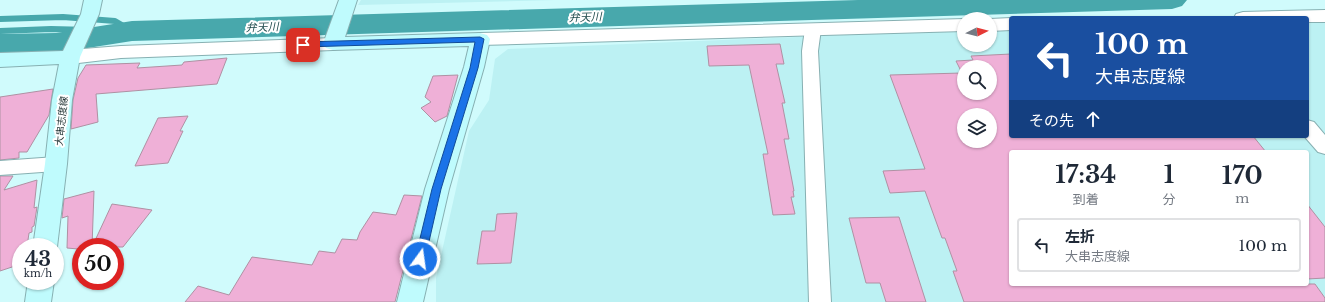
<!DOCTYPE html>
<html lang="ja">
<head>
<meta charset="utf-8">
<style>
  body { margin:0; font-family:"Libre Baskerville","Noto Sans JP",serif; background:#f6f6f7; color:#1f2937; height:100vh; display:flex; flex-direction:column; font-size:15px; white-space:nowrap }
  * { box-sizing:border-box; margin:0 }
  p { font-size:13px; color:#747a83 }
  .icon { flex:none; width:22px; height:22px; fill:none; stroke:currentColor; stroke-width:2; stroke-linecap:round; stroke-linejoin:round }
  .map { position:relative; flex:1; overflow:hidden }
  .details { position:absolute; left:1009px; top:150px; width:300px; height:136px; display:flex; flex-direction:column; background:#fff; border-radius:4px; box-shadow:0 1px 3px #0004 }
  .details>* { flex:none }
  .banner { position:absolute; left:1009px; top:16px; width:300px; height:122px; border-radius:4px; box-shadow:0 1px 3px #0004; background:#1a4fa0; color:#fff; overflow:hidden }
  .needle { width:26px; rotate:84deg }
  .tools { position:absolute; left:957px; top:12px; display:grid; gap:8px }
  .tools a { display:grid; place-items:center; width:40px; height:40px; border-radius:50%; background:#fff; box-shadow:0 1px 3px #0004; font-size:20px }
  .speed { position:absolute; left:12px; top:238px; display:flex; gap:8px; font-size:20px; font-weight:700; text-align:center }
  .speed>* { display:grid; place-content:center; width:52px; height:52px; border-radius:50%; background:#fff; box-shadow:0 1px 3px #0004; line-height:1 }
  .speed small { font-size:10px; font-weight:400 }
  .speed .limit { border:6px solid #d22; background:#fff; color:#111 }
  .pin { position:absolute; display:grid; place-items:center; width:34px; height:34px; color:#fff; margin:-17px; border-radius:8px; box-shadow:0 2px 6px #0006 }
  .me { position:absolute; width:44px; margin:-22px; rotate:14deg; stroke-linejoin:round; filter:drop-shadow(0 0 3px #0008) }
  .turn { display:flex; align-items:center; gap:14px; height:84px; padding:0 20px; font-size:18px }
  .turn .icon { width:52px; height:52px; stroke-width:2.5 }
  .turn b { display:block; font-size:28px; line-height:34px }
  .then { display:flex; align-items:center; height:38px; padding:0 20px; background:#0003; gap:8px; font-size:15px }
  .eta { display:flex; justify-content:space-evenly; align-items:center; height:68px; text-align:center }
  .eta b { font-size:24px; font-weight:700; line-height:28px }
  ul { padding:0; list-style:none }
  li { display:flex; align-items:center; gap:12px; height:54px; margin:0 8px 6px; padding:0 12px; border:2px solid #e0e1e3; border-radius:4px }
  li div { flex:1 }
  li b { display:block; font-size:15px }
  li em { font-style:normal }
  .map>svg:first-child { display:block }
  .built { fill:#bcf1f3; fill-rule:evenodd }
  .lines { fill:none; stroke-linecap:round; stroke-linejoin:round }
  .stream { stroke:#48a8ac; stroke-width:6 }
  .river { fill:#48a8ac; fill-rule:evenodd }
  .building { fill:#efb0d7; stroke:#af91a3; fill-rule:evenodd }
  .minor-casing { stroke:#87b0b2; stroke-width:2 }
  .tertiary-casing { stroke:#87b0b2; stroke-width:2 }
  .secondary-casing { stroke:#87b0b2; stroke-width:2 }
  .minor { fill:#fff; fill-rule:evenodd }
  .tertiary { fill:#fff; fill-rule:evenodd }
  .secondary { fill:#bffbfd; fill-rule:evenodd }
  .route { fill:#1a73e8; stroke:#114b97 }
  .labels { text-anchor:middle; stroke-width:4; stroke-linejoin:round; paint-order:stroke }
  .street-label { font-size:10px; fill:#28393a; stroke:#fff }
  .water-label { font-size:11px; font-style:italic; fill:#1f4a4c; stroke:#fff }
</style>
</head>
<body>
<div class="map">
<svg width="1325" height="302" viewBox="0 0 1325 302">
  <rect width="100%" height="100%" fill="#d0fbfc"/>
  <!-- built -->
  <g class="built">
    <path d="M361,0H556L358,5Z"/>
    <path d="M1307,19H1325V302H436V278L469,131L489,100L495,59L508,49L964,30V45H990V29L1011,28V136H1307ZM964,67H990V93H964ZM964,115H990V141H964ZM1011,152H1307V284H1011Z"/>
  </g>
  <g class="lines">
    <!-- stream -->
    <g class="stream">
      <path d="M0,19L63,17L115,21L132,31"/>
      <path d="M0,31L51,29L130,31"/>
    </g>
    <!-- river -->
    <path class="river" d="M858,0H1187L1182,6L1172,9L132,41L56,53L0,54V34L56,33L132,21Z"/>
  </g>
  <!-- building -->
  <g class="building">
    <path d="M780,44L784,64H776L785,103H782L789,139H784L794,191H793L794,197H791L795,214L773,215L763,154H768L749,65L709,66L707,46Z"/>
    <path d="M1011,54V136H1253L1266,152H1011V284H1315L1325,298V302H964L953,271H957L945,238H942L925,191L890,193L883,171L925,169L890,75L962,73L956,61L973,60L971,56ZM964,67H990V93H964ZM964,115H990V141H964Z"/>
    <path d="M227,58L217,84L96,94L98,122L71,129L73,100L78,78L86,65L140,63L137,68L182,65L184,62Z"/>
    <path d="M458,75L447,116L435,122L421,108L431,102L425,97L433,76Z"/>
    <path d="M53,89L49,115L27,152H19V158L0,160V97Z"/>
    <path d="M188,116L180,131H183L168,163L135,166L158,118Z"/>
    <path d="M0,176H13L4,190L37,180L34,208L37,207L34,226L32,227V232L29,233L27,247H21V264L0,271Z"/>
    <path d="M94,191L92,247L112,204L152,210L123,247H80L78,249L67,248L68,216L62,218L64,199Z"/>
    <path d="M404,195L422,196L395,302H185L198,286L229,295L252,257L312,265L319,251L335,253L342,239L357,240L360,232L373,212L396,215Z"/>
    <path d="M1307,204L1325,227V278L1307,279Z"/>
    <path d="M517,213L511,263L477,264L482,231H495L497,214Z"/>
    <path d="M899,217L926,302H886L880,283H866L849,218Z"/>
  </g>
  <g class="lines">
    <defs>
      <g id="minor">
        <path d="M813,24L819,25L821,29L818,51L831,302H809L802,51L805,29L807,25Z"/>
        <path d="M1307,120L1314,122L1325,135V154L1318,152L1304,136H1307Z"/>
        <path d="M56,157L63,159L66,164L63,169L56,171L0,175V161Z"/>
      </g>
      <g id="tertiary">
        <path d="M1325,10V22H1307V18H1234L1236,14L1243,12Z"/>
        <path d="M1011,18V30L990,31V19Z"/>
        <path d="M964,19V31L480,45L473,43L470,39L473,35L480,33Z"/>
        <path d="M333,38L340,40L343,44L340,48L333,50L121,58L70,64L63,62L60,57L63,52L70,50L121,46Z"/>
      </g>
      <g id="secondary">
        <path d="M84,0H102L99,14L80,57L72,100L67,164L57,247L55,252V247H33L45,164L52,100L59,64L0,67V53L63,51L81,14Z"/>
        <path d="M339,0H357L345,37L480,33L487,35L490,39L484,67L449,189L423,302H397L425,189L464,67L469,46L333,50L326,48L323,44Z"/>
        <path d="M28,281H54L51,302H25Z"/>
      </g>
    </defs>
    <!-- minor casing -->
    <use href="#minor" class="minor-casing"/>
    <!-- tertiary casing -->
    <use href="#tertiary" class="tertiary-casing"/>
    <!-- secondary casing -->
    <use href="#secondary" class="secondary-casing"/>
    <!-- minor -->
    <use href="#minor" class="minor"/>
    <!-- tertiary -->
    <use href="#tertiary" class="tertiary"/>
    <!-- secondary -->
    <use href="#secondary" class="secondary"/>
  </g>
  <!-- route -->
  <path class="route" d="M480,37L484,39L478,68L441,189L425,259L423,262L420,263L416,262L415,259L432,189L470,68L475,42L303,47L299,45L303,42Z"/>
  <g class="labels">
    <!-- street labels -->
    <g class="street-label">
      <text transform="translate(61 121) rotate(-84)" y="4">大串志度線</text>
    </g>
    <!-- water labels -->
    <g class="water-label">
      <text transform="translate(585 17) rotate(-2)" y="4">弁天川</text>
      <text transform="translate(262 27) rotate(-2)" y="4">弁天川</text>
    </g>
  </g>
</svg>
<div class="tools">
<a><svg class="needle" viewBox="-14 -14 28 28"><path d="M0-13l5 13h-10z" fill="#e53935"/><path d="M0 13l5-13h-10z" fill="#747a83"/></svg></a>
<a><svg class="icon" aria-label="search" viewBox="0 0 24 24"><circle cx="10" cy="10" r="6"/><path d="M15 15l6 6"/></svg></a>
<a><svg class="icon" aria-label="layers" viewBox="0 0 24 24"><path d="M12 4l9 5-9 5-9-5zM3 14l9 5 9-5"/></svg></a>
</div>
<div class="speed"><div>43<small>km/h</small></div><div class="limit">50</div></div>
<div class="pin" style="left:303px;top:45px;background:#d93025"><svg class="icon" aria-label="arrive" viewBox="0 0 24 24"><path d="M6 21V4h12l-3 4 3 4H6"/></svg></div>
<svg class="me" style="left:420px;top:259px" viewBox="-20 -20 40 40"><circle r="17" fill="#1a73e8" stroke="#fff" stroke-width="3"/><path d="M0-11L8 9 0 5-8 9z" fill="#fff"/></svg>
<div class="banner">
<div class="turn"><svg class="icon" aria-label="left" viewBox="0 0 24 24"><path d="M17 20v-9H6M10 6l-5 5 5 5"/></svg><div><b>100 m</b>大串志度線</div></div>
<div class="then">その先<svg class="icon" aria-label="ahead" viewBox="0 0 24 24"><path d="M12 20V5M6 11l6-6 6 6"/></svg></div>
</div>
<section class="details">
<div class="eta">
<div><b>17:34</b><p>到着</p></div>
<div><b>1</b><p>分</p></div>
<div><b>170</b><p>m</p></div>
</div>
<ul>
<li><svg class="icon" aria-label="left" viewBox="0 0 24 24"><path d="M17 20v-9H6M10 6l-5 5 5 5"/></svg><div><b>左折</b><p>大串志度線</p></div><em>100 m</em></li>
</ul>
</section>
</div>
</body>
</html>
